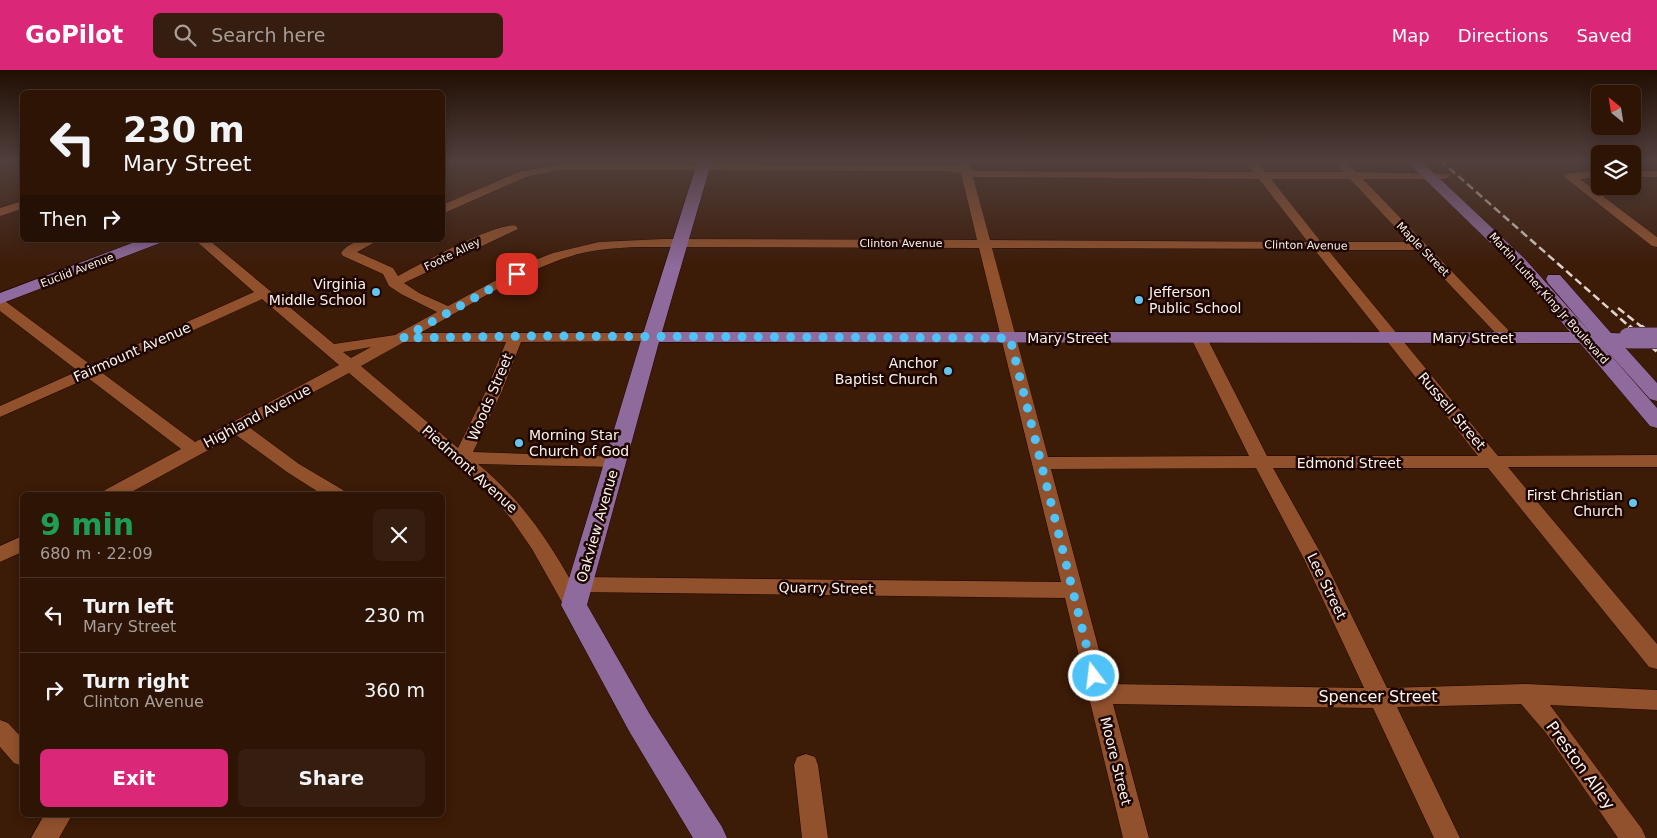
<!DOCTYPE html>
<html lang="en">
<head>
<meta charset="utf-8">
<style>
  body { margin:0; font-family:"DejaVu Sans",sans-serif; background:#351d0f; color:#f1f3f6; height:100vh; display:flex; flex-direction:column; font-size:19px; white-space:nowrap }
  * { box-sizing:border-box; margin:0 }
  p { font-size:16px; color:#a79e9a }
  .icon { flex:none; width:28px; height:28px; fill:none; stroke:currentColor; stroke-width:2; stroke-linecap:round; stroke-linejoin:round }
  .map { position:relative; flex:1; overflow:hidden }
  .panel { position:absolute; left:20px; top:422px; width:425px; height:325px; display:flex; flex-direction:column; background:#2d1405; border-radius:8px; box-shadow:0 2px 12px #0003,0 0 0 1px #483327 }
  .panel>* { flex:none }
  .guide { position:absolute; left:20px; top:20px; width:425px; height:152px; border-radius:8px; box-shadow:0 2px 12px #0003,0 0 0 1px #483327; background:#2d1405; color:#f1f3f6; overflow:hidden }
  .needle { width:32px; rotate:330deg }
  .buttons { position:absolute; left:1591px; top:15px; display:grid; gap:10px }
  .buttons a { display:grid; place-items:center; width:50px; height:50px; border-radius:8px; background:#2d1405; box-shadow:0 2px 12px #0003,0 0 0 1px #483327; font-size:25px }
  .pin { position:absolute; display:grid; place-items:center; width:42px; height:42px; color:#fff; margin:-21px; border-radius:10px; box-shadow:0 2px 8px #0006 }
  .me { position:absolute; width:55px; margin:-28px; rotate:345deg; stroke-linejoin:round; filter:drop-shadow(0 0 4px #0008) }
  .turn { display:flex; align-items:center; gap:18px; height:105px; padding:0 20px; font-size:22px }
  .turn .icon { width:65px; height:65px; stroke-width:2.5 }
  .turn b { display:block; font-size:35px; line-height:42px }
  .then { display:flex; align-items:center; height:48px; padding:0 20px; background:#0003; gap:10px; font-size:19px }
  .round { display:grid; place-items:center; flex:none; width:52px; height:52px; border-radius:8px; background:#351d0f }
  .head { display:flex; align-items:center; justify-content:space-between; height:85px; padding:0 20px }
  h1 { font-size:30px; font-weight:700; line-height:38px; color:#1e9e55 }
  .primary-button { display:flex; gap:10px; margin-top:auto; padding:10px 20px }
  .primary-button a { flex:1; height:58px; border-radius:8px; background:#db2777; color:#fff; font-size:20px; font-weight:700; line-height:58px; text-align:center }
  .primary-button a+a { background:#351d0f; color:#f1f3f6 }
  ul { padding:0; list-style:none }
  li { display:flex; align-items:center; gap:15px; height:75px; padding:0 20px; border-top:1px solid #483327 }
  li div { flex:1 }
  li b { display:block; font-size:19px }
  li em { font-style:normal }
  header { display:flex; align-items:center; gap:30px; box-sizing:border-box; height:70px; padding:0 25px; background:#db2777; color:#fff }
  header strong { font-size:24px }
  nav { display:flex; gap:28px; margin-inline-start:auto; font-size:18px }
  .search { width:350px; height:45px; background:#351d0f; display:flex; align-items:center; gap:12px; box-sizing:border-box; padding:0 18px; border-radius:8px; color:#a79e9a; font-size:19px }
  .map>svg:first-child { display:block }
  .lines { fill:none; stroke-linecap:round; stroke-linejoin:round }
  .minor-casing { stroke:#210400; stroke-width:1 }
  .major-casing { stroke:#210400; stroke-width:1 }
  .minor { fill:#91512c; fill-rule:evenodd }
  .major { fill:#8f6a9d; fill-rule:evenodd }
  .rail-far1 { stroke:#dfd4ce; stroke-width:2.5; stroke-dasharray:8 4; stroke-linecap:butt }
  .rail { stroke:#dfd4ce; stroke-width:4; stroke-dasharray:10 5; stroke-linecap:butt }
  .major-bridge-casing { stroke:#210400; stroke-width:22; stroke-linecap:butt }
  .major-bridge { stroke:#8f6a9d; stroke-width:21 }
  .route { stroke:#4fc3f7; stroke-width:9; stroke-dasharray:0 16.2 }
  .poi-dot { fill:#65c5ef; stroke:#1e0600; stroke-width:2 }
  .labels { text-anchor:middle; stroke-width:5; stroke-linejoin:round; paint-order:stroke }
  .far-street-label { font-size:11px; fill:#faf3ef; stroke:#1e0600 }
  .poi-label { font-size:14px; fill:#faf3ef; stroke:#1e0600; text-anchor:end }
  .street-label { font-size:14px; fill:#faf3ef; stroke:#1e0600 }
  .near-street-label { font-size:16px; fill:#faf3ef; stroke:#1e0600 }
</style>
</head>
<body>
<header>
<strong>GoPilot</strong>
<div class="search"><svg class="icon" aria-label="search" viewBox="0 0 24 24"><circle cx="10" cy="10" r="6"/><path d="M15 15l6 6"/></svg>Search here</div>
<nav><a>Map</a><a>Directions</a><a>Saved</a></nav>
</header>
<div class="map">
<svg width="1657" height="768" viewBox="0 0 1657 768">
  <rect width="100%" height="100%" fill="#3c1b07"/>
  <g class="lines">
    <defs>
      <g id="minor">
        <path d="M965,90L968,91L971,99L976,101L1253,102L1244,90H1256L1265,102H1343L1332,90H1344L1356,102L1449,104L1451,106L1445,109H1363L1513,265L1516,268L1513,271H1503L1417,180H1328L1498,386L1657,385V397H1508L1657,574V599L1649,597L1488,398H1273L1324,489L1387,618L1526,614L1657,620V640L1550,635L1642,759L1646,768H1618L1546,663L1521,634L1397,637L1460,768H1434L1373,638L1113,634L1149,768H1123L1065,528L578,522L584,535L581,541L574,543L567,541L532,479L512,450L489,422L349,303L249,357L299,394L343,420L346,425H323L287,402L236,365L126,425H102L105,420L181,379L88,308L0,347V336L78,301L0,241V230L5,231L91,295L254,222L195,170H209L334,274L395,265L437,242L401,224L389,216L383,204L343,186L341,183C350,170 365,170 379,170L357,182L393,198L398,206C419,195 497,151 516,156L518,159L404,213L419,223L448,236L530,192L553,183L599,172L663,169L977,170L961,103L943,101L559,100L526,107L442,144V135L519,102L559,94L959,95L960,91ZM973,107L1259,109L1308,172L990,170ZM1271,109H1350L1409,172H1321ZM663,177L979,178L1061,512L579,507L571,511C546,466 518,427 478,394L615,397L621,395L624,391L621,387L473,382L502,321L521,272L651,271L658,267L651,263H420C470,236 524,199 578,184C606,177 634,177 663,177ZM992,178L1314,179L1478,386H1267L1207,268L1199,263L1191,268L1249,386L1048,387ZM262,229L339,295L195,372L101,302ZM404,272H506L486,321L458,378L361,296ZM371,277L351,288L343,282ZM1256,398L1304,489L1364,618L1108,614L1051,399Z"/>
        <path d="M1600,101V107L1580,109L1657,167V177L1652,176L1563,106L1569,103Z"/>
        <rect x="1632" y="101" width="25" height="6"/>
        <path d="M22,131V139L0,146V138Z"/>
        <path d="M22,466V482L0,492V476Z"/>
        <path d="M0,650L8,653L22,668V696L14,693L0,677Z"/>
        <path d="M806,684L815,687L818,695L828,768H802L794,695L797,687Z"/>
        <path d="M44,745H72L59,768H31Z"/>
      </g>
      <g id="major">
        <path d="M698,90H712L662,262H1570L1512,194L1405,90H1420L1524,188L1590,262L1548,213L1546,209L1548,205H1560L1611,263L1635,264L1638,268L1635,272L1621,273L1657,313V331L1650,329L1600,273L1657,338V358L1650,356L1580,273L659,272L587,535L649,643L722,757L727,768H693L629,661L561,535L642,267Z"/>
        <path d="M140,170H162L160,173L0,234V223Z"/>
      </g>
    </defs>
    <!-- minor casing -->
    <use href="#minor" class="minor-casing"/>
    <!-- major casing -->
    <use href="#major" class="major-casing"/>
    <!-- minor -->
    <use href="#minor" class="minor"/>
    <!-- major -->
    <use href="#major" class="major"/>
    <!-- rail-far1 -->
    <g class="rail-far1">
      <path d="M1440,90L1630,257"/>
      <path d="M1618,238L1642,257"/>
    </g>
    <!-- rail -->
    <g class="rail">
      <path d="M1629,256L1657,281"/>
      <path d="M1641,256L1657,269"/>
    </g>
    <defs>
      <path id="major-bridge" d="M1629,268H1657"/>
    </defs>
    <!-- major-bridge casing -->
    <use href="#major-bridge" class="major-bridge-casing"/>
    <!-- major-bridge -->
    <use href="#major-bridge" class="major-bridge"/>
  </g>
  <!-- sky -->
  <linearGradient id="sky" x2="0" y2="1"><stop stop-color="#210f04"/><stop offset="0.46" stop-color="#503f3c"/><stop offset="1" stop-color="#503f3c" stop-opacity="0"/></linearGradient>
  <rect width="1657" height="197" fill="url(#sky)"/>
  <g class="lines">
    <!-- route -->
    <path class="route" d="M517,204L403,268L535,266L1010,268L1094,606"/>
  </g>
  <!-- markers -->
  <g class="poi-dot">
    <circle cx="376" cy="222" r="5"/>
    <circle cx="1139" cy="230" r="5"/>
    <circle cx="948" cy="301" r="5"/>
    <circle cx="519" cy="373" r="5"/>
    <circle cx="1633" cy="433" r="5"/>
  </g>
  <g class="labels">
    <!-- far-street labels -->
    <g class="far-street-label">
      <text x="901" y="177">Clinton Avenue</text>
      <text transform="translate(1306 175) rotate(1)" y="4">Clinton Avenue</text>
      <text transform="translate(1423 179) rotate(46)" y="4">Maple Street</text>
      <text transform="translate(452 184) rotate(-26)" y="4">Foote Alley</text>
      <text transform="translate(77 200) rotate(-21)" y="4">Euclid Avenue</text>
      <text transform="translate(1549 228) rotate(48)" y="4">Martin Luther King Jr Boulevard</text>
    </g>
    <!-- poi labels -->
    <g class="poi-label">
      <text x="366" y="219">Virginia<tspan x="366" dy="16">Middle School</tspan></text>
      <text x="1149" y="227" text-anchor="start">Jefferson<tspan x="1149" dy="16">Public School</tspan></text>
      <text x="938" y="298">Anchor<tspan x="938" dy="16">Baptist Church</tspan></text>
      <text x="529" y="370" text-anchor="start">Morning Star<tspan x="529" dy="16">Church of God</tspan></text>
      <text x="1623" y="430">First Christian<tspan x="1623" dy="16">Church</tspan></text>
    </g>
    <!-- street labels -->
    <g class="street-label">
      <text x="1068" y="273">Mary Street</text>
      <text x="1473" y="273">Mary Street</text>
      <text transform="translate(132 282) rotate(-24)" y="5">Fairmount Avenue</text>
      <text transform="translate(490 327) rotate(-67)" y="5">Woods Street</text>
      <text transform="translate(1452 341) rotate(50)" y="5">Russell Street</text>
      <text transform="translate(257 346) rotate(-28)" y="5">Highland Avenue</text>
      <text x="1349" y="398">Edmond Street</text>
      <text transform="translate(470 399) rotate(42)" y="5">Piedmont Avenue</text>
      <text transform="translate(597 456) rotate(-74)" y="5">Oakview Avenue</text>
      <text transform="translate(1327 516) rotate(64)" y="5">Lee Street</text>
      <text transform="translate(826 518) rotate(1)" y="5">Quarry Street</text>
      <text transform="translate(1116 691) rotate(76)" y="5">Moore Street</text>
    </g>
    <!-- near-street labels -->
    <g class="near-street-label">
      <text x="1378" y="632">Spencer Street</text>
      <text transform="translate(1581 695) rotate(54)" y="6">Preston Alley</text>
    </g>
  </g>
</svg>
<div class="buttons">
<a><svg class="needle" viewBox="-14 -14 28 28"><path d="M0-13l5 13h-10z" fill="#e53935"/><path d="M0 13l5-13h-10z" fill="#a79e9a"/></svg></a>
<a><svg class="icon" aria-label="layers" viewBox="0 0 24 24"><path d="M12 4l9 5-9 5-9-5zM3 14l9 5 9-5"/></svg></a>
</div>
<div class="pin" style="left:517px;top:204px;background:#d93025"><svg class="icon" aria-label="arrive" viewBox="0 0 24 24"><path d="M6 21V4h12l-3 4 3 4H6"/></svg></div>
<svg class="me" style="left:1094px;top:606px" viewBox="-20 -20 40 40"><circle r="17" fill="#4fc3f7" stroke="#fff" stroke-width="3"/><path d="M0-11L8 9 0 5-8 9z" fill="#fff"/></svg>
<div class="guide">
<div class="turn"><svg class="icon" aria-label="left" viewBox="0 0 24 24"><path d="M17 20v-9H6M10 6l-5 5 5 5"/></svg><div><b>230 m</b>Mary Street</div></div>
<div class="then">Then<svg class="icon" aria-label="right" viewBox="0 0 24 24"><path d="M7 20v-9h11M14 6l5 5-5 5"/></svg></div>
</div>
<section class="panel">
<div class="head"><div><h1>9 min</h1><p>680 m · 22:09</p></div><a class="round"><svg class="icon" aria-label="close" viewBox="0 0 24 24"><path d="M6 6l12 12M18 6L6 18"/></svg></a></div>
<ul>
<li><svg class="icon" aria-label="left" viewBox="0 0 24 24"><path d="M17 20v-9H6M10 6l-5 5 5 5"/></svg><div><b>Turn left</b><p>Mary Street</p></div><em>230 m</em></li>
<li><svg class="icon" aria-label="right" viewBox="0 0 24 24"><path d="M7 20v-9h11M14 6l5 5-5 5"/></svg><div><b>Turn right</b><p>Clinton Avenue</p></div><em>360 m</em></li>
</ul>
<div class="primary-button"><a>Exit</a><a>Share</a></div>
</section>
</div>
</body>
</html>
